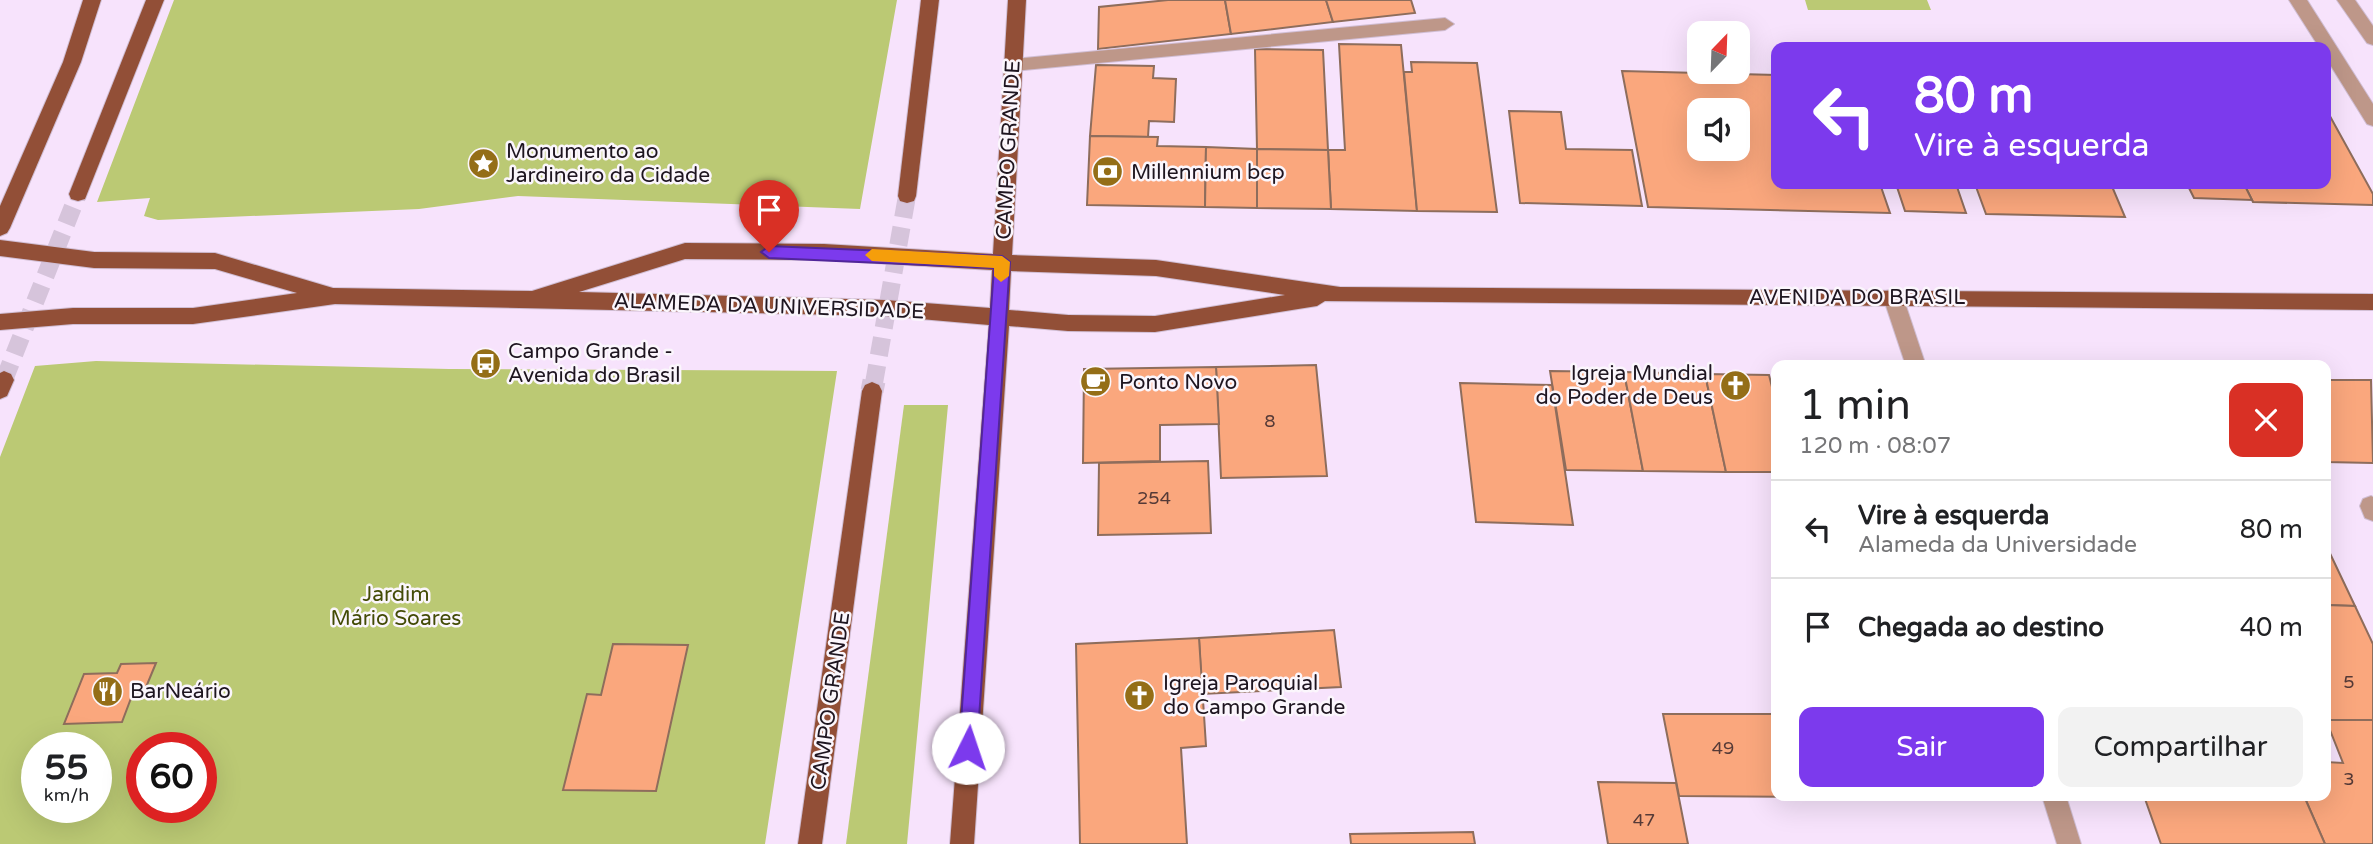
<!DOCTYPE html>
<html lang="pt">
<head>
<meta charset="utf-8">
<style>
  body { margin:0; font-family:"Varela Round",sans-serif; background:#f2f2f2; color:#202124; height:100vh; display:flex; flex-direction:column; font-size:26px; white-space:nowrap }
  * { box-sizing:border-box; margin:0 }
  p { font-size:23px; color:#757577 }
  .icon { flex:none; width:38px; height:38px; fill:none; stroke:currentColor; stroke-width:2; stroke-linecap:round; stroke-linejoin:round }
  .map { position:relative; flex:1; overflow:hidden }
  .drawer { position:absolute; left:1771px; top:360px; width:560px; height:441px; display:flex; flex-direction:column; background:#fff; border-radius:14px; box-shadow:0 7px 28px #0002 }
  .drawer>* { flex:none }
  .banner { position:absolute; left:1771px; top:42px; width:560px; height:147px; border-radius:14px; box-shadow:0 7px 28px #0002; background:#7c3aed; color:#fff; overflow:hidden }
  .needle { width:46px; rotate:23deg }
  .buttons { position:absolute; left:1687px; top:21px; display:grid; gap:14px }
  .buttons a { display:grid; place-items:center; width:63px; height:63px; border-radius:14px; background:#fff; box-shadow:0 7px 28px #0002; font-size:35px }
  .speed { position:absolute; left:21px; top:732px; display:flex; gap:14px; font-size:35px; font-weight:700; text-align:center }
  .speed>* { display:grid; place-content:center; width:91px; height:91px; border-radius:50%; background:#fff; box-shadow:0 7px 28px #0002; line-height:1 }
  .speed small { font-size:18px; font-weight:400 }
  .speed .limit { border:10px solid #d22; background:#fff; color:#111 }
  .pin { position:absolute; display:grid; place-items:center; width:60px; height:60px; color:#fff; margin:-72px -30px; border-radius:50% 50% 50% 0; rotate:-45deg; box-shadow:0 0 7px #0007 }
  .pin .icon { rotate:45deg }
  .me { position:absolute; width:77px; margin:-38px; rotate:4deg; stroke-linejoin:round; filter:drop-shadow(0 0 5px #0008) }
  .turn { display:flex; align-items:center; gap:24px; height:147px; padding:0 28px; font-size:32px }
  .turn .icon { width:91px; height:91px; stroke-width:2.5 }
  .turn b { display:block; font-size:49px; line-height:60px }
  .round { display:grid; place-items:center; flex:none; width:74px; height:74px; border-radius:14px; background:#f2f2f2 }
  .headline { display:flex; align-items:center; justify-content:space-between; height:119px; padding:0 28px }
  h1 { font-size:42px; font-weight:600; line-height:52px }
  .cta { display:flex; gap:14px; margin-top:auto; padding:14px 28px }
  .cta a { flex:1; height:80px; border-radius:14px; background:#7c3aed; color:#fff; font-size:28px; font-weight:600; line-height:80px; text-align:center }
  .cta a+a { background:#f2f2f2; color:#202124 }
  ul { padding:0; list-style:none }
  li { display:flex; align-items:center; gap:21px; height:98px; padding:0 28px; border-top:2px solid #e0e0e0 }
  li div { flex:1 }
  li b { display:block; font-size:26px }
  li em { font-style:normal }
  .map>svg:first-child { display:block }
  .green { fill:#bbc974; fill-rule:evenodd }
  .building { fill:#faa77d; stroke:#8e6d5c; stroke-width:2; fill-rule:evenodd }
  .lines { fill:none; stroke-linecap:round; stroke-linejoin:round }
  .major-tunnel-far1 { stroke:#d6c4db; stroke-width:18; stroke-dasharray:18 10; stroke-linecap:butt }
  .major-tunnel { stroke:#d6c4db; stroke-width:23; stroke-dasharray:23 11; stroke-linecap:butt }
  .minor-casing { stroke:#d0bed4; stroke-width:2 }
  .major-casing { stroke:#d0bed4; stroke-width:2 }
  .minor { fill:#be9789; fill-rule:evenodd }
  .major { fill:#924f37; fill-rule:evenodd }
  .route { fill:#7c3aed; stroke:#51269a; stroke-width:2 }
  .slow { fill:#f59e0b }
  .labels { text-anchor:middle; stroke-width:5; stroke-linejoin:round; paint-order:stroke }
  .number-label { font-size:18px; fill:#553a37 }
  .street-label { font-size:21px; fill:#1e1520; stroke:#fbf6fc }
  .poi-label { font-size:21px; fill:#1e1520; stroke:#fbf6fc; text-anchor:start }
  .park-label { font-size:21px; fill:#434b06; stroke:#fbf6fc }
</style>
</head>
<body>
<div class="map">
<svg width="2373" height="844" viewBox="0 0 2373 844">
  <rect width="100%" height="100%" fill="#f7e3fc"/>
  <!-- green -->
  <g class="green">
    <path d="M174,0H897L860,209L518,196L419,209L158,220L144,216L150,198L97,202Z"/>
    <path d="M1805,0H1927L1931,10H1808Z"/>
    <path d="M96,361L449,369L837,371L765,844H0V457L35,366ZM37,747H96V807H37ZM142,747H201V807H142Z"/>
    <path d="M904,405H948L907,844H846Z"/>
  </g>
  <!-- building -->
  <g class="building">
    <path d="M1168,0H1225L1231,34L1098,49L1099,7Z"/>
    <path d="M1225,0H1326L1333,22L1231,34Z"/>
    <path d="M1326,0H1411L1415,13L1333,22Z"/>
    <path d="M1339,44L1401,45L1417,211L1331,209L1328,150H1345Z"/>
    <path d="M1255,49L1323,50L1328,150L1257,149Z"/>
    <path d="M1411,62L1477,63L1497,212L1417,211L1404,72H1412Z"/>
    <path d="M1096,65L1154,66L1153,78L1176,79L1174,122L1149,121L1148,137L1090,136Z"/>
    <path d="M1622,71L1776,75V184H1880L1890,213L1648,207ZM1699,110H1738V149H1699Z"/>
    <path d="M2326,109L2373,194V205L2253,202L2244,184H2326Z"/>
    <path d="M1509,111L1561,112L1566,149L1632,150L1642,206L1520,203Z"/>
    <path d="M1090,136L1158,137L1157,146L1206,147L1205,207L1087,205Z"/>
    <path d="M1206,147L1257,149V208L1205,207Z"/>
    <path d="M1257,149L1328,150L1331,209L1257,208Z"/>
    <path d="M1896,184H1956L1966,213L1905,211Z"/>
    <path d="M1975,184H2111L2125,217L1986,214Z"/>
    <path d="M2187,184H2244L2252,200L2194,198Z"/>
    <path d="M1316,365L1327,476L1221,478L1216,367Z"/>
    <path d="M1216,367L1219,424L1160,425V461L1083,463L1084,369Z"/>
    <path d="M1550,371L1624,372L1643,471L1566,470Z"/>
    <path d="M1624,372L1705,374L1726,472L1643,471Z"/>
    <path d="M1705,374L1769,375L1776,403V472H1726Z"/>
    <path d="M2326,380H2371L2373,463L2326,462Z"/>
    <path d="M1460,383L1552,385L1573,525L1476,522Z"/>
    <path d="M1208,461L1211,533L1098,535L1099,463Z"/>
    <path d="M2326,545L2355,606L2326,605Z"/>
    <path d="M2326,605L2355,606L2373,644V720H2326Z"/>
    <path d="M1334,630L1341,687L1202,694L1199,638Z"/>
    <path d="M1199,638L1206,746L1181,748L1187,844H1080L1076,644Z"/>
    <path d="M613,644L688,645L656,791L563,790L587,694L601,695Z"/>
    <path d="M156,663L144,692L133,693L122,722L64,724L84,674L117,673L121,664Z"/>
    <path d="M1663,714H1776V796L1808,797L1679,796Z"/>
    <path d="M2326,720H2373V844H2325L2304,796H2326V762L2343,763Z"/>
    <path d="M1598,782L1676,783L1688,844H1608Z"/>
    <path d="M1808,796H1947L1948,798L1808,797Z"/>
    <path d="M2144,796H2304L2325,844H2161Z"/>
    <path d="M1473,832L1475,844H1351L1350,834Z"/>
  </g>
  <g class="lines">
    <!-- major-tunnel-far1 -->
    <g class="major-tunnel-far1">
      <path d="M4,380L78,194"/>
      <path d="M874,383L907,196"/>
    </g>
    <!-- major-tunnel -->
    <path class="major-tunnel" d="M872,391L874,381"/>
    <defs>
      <g id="minor">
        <path d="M2289,0H2307L2373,104V126L2367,124L2326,58V47H2319Z"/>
        <path d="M2337,0H2355L2373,26V45L2367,43Z"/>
        <path d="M1445,18L1454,24L1445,30L1013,71L1007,70L1004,65L1007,60L1013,59Z"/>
        <path d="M1893,289L1900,291L1903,297L1926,366H1906L1883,297L1886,291Z"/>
        <path d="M2371,496L2373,497V521L2365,518L2360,506L2363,499Z"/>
        <path d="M2042,796H2066L2081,844H2057Z"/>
      </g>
      <g id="major">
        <path d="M83,0H101L81,62L10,228L7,233L0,236V206L63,62Z"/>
        <path d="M146,0H164L87,194L85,199L78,201L71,199L69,194Z"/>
        <path d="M921,0H939L916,196L914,201L907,203L900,201L898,196Z"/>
        <path d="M1008,0H1026L1012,255L1156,260L1340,287L2373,294V310L1325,301L1317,306L1155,332L1068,331L1009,326L974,844H950L989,325L886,316L335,304L193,324H73L0,330V314L73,308H193L297,293L215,269L94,268L0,256V240L94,252L215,253L333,288L532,291L685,243L824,244L993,254ZM685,259L824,260L992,270L990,308L886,300L579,292ZM1011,271L1156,276L1285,295L1155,316L1068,315L1009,310Z"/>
        <path d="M4,371L11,374L14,380L7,396L0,399V373Z"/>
        <path d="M872,382L879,385L882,391L822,844H798L862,391L865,385Z"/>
      </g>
    </defs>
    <!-- minor casing -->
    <use href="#minor" class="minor-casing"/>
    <!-- major casing -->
    <use href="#major" class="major-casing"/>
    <!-- minor -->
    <use href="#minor" class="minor"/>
    <!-- major -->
    <use href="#major" class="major"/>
  </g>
  <!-- route -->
  <path class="route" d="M769,246L1002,256L1010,262L977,748L975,754L968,757L962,754L959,748L994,268L769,258L761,252Z"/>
  <!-- slow -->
  <path class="slow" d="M872,249L1002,256L1010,262L1009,276L1001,282L994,276V268L872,261L865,255Z"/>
  <!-- icons -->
  <defs>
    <symbol id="sight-disc" viewBox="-11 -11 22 22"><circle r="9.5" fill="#946e17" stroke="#fbf6fc"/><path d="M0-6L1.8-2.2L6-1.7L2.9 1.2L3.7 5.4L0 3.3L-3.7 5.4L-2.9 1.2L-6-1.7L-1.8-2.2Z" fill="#fff"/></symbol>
    <symbol id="bank-disc" viewBox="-11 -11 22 22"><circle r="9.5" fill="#946e17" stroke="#fbf6fc"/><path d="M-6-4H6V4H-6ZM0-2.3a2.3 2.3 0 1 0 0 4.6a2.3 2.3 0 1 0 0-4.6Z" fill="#fff"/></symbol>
    <symbol id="bus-disc" viewBox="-11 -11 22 22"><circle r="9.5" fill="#946e17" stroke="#fbf6fc"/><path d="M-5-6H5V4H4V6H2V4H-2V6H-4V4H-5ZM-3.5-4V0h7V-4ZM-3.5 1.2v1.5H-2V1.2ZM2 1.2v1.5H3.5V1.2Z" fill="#fff"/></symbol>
    <symbol id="cafe-disc" viewBox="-11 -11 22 22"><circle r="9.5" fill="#946e17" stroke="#fbf6fc"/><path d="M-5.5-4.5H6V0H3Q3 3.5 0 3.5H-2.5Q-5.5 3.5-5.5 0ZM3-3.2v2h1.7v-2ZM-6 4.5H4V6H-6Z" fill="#fff"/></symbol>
    <symbol id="church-disc" viewBox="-11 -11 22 22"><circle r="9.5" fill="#946e17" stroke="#fbf6fc"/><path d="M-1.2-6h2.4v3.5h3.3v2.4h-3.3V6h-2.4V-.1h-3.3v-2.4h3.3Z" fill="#fff"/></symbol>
    <symbol id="restaurant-disc" viewBox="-11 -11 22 22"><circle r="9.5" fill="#946e17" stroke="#fbf6fc"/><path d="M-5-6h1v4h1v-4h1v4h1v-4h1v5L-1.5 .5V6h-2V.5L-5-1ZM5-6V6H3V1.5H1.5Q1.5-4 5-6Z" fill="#fff"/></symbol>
  </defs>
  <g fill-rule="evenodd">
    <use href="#sight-disc" x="466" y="146" width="35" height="35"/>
    <use href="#bank-disc" x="1090" y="154" width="35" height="35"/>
    <use href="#bus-disc" x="468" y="346" width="35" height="35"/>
    <use href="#cafe-disc" x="1078" y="364" width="35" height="35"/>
    <use href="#church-disc" x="1718" y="368" width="35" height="35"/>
    <use href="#restaurant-disc" x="90" y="674" width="35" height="35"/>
    <use href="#church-disc" x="1122" y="678" width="35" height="35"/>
  </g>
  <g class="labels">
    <!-- number labels -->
    <g class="number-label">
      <text x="1270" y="427">8</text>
      <text x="1154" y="504">254</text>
      <text x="2349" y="688">5</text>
      <text x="1723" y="754">49</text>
      <text x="2349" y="785">3</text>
      <text x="1644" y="826">47</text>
    </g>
    <!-- street labels -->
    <g class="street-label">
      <text transform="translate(1008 150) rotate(-87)" y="7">CAMPO GRANDE</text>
      <text x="1857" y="304">AVENIDA DO BRASIL</text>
      <text transform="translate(769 306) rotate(2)" y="7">ALAMEDA DA UNIVERSIDADE</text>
      <text transform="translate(830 701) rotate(-82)" y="7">CAMPO GRANDE</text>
    </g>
    <!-- poi labels -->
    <g class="poi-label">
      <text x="506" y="158">Monumento ao<tspan x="506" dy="24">Jardineiro da Cidade</tspan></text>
      <text x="1131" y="179">Millennium bcp</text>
      <text x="508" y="358">Campo Grande -<tspan x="508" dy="24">Avenida do Brasil</tspan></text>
      <text x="1713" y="380" text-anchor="end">Igreja Mundial<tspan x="1713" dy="24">do Poder de Deus</tspan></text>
      <text x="1119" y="389">Ponto Novo</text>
      <text x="1163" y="690">Igreja Paroquial<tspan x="1163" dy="24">do Campo Grande</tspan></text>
      <text x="130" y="698">BarNeário</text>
    </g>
    <!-- park labels -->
    <g class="park-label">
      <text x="396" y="601">Jardim<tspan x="396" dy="24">Mário Soares</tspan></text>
    </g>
  </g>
</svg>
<div class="buttons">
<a><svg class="needle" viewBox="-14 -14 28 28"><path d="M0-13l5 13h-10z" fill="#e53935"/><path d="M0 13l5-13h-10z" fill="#757577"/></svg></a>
<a><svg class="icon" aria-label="sound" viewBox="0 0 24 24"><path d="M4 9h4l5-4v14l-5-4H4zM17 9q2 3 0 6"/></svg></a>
</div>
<div class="speed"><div>55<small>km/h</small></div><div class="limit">60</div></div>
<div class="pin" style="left:769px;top:252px;background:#d93025"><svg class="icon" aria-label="arrive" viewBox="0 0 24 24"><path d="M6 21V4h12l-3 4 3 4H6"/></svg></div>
<svg class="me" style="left:968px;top:748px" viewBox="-20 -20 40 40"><circle r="19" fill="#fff"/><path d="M0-13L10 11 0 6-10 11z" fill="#7c3aed"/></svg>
<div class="banner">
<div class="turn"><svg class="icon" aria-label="left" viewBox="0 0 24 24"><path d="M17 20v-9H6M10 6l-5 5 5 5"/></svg><div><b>80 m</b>Vire à esquerda</div></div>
</div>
<section class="drawer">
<div class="headline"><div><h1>1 min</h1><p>120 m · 08:07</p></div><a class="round" style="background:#d93025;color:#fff"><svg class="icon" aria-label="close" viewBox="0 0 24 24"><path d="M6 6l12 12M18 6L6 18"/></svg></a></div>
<ul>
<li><svg class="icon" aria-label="left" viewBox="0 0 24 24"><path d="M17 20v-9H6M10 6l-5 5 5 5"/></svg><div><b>Vire à esquerda</b><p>Alameda da Universidade</p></div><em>80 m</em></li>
<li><svg class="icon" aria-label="arrive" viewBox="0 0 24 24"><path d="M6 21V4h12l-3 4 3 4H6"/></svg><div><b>Chegada ao destino</b></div><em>40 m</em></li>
</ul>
<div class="cta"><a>Sair</a><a>Compartilhar</a></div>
</section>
</div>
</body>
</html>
